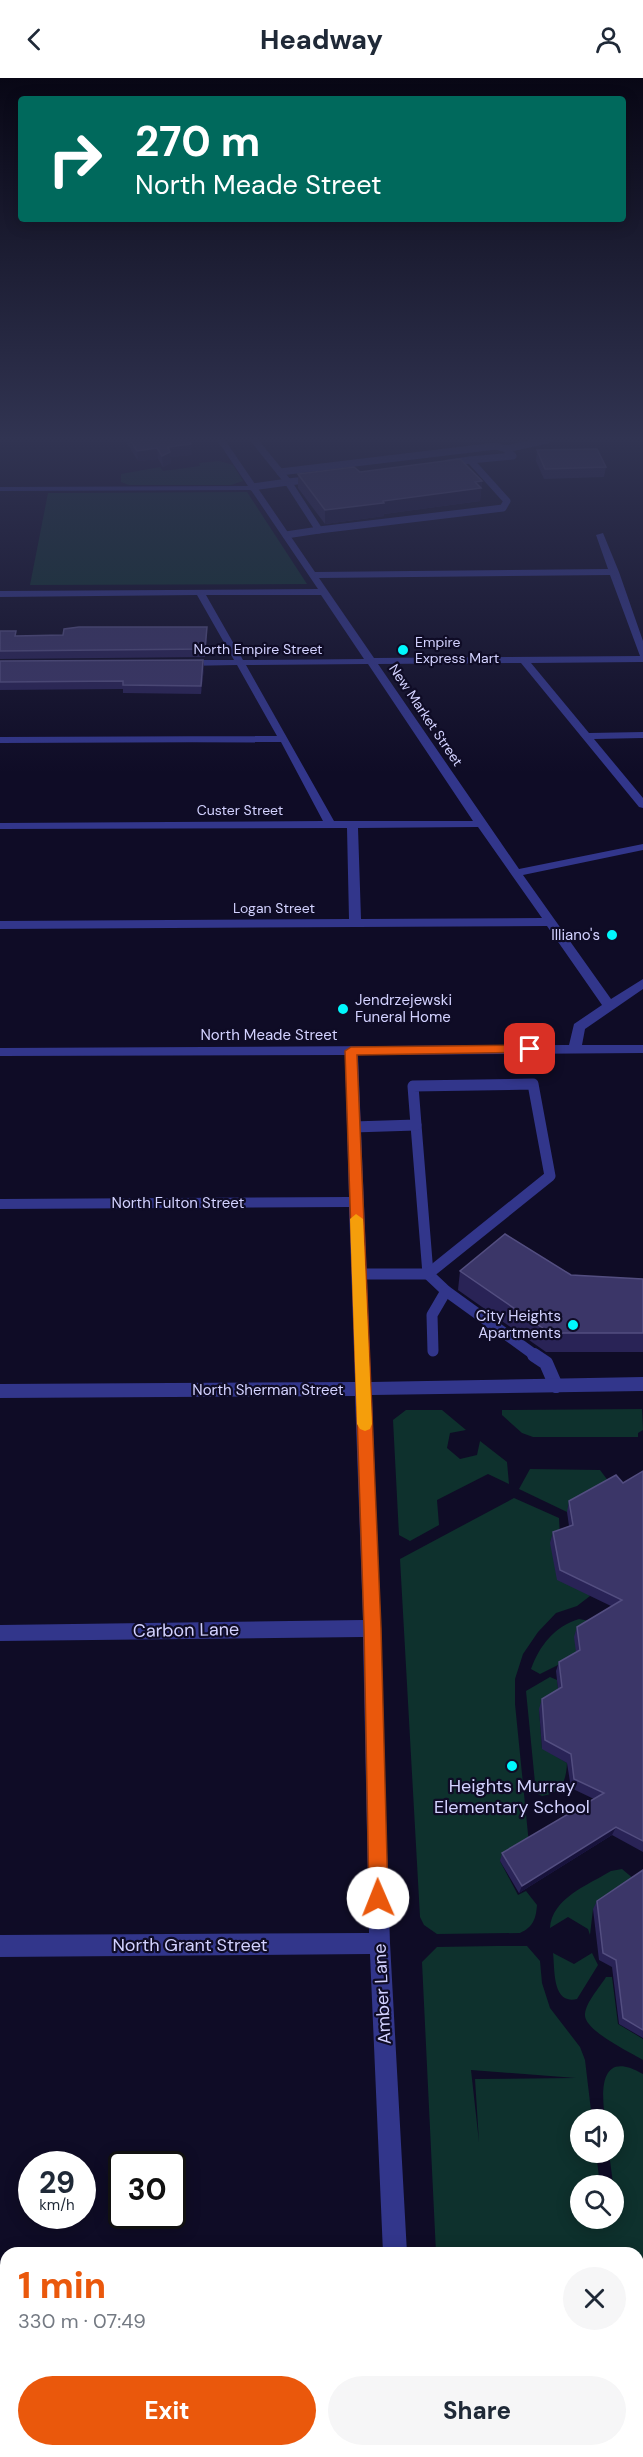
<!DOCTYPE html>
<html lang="en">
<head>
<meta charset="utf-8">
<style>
  body { margin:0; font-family:"DM Sans",sans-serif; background:#f6f6f7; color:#1f2937; height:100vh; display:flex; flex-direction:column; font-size:22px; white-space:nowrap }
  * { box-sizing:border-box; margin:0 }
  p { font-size:20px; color:#747a83 }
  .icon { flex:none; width:33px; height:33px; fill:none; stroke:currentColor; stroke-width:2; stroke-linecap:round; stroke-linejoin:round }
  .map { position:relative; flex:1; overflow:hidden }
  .side { position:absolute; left:0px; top:2169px; width:644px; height:210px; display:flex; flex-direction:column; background:#fff; border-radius:18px 18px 0 0; box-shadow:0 3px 15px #0003 }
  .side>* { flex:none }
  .guide { position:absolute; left:18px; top:18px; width:608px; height:126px; border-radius:6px; box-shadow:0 3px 15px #0003; background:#00695c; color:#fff; overflow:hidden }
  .tools { position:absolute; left:570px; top:2031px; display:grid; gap:12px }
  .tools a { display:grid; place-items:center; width:54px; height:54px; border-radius:50%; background:#fff; box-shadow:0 3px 15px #0003; font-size:30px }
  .speed { position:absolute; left:18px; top:2073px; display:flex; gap:12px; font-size:30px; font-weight:700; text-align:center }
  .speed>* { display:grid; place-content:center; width:78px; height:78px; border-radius:50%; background:#fff; box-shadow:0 3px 15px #0003; line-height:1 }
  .speed small { font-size:15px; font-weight:400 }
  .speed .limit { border:3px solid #111; border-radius:9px; background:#fff; color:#111 }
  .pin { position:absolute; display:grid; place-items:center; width:51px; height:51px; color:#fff; margin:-26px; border-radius:12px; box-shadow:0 3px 9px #0006 }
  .me { position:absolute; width:66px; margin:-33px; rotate:359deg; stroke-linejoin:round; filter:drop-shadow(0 0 4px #0008) }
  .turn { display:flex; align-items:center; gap:21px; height:126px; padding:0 18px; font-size:27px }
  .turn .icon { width:78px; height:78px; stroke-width:2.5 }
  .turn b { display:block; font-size:42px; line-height:51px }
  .round { display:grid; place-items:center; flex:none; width:63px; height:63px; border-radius:32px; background:#f6f6f7 }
  .head { display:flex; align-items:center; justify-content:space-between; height:102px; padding:0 18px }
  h1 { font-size:36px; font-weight:800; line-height:45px; color:#ea580c }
  .action { display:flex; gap:12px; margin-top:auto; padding:12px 18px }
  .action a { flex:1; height:69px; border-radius:36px; background:#ea580c; color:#fff; font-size:24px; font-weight:800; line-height:69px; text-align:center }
  .action a+a { background:#f6f6f7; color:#1f2937 }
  header { display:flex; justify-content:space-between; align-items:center; height:78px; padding:0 18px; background:#fff; font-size:27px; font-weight:800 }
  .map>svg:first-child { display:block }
  .green { fill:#0e312d; fill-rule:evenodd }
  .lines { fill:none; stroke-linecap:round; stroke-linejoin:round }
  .lane-far2 { stroke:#32368b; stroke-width:7 }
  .lane-far1 { stroke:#32368b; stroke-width:11 }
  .lane { stroke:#32368b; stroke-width:14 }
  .street { fill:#32368b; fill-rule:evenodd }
  .wall { fill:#292356 }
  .shaded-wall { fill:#17123b }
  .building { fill:#3b3668; stroke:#534e80; stroke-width:1.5 }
  .route { fill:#ea580c; stroke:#983908; stroke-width:1.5 }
  .slow { fill:#f59e0b }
  .poi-dot { fill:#00f8fd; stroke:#0f0c26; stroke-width:2 }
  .labels { text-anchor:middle; stroke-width:4.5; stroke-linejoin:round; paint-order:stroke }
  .far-poi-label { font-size:14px; fill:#d3d2ff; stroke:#0f0c26; text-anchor:start }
  .far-street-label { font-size:14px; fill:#d3d2ff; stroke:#0f0c26 }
  .poi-label { font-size:15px; fill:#d3d2ff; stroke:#0f0c26; text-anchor:end }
  .street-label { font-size:15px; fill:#d3d2ff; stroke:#0f0c26 }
  .near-street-label { font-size:18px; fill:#d3d2ff; stroke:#0f0c26 }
  .near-poi-label { font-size:18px; fill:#d3d2ff; stroke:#0f0c26 }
</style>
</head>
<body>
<header><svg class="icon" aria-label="back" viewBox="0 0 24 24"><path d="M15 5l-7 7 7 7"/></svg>Headway<svg class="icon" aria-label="person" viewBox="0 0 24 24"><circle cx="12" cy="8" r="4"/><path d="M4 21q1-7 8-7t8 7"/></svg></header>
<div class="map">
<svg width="643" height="2379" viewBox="0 0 643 2379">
  <rect width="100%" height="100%" fill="#0f0c26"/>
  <!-- green -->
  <g class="green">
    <path d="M219,383L233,387L243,403L231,407H129L121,404V396L160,389L163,393L200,388L199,385Z"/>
    <path d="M247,414L307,506L30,507L48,415Z"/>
    <path d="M642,1331L643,1352L638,1355V1359H533L522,1355L502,1337V1332Z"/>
    <path d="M406,1332H442L466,1352L450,1355L447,1370L460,1381L477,1377L480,1363L507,1384L509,1406L488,1396L437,1422L439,1447L410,1463L399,1457L393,1342Z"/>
    <path d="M530,1391L600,1392L612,1408L567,1434L519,1411Z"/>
    <path d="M514,1420L559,1440L560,1459L590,1518L577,1528L556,1535L538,1554L523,1576L515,1601V1626L529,1766L500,1783L518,1817L526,1813L537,1827C536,1841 533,1849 520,1855L437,1856L424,1847L420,1839L400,1481Z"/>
    <path d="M579,1541L595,1544L577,1581L562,1585L540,1596L531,1591C539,1568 555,1548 579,1541Z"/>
    <path d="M550,1599L557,1602L559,1618L539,1631L542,1670L567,1685C566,1703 562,1715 542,1718L536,1715L526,1613Z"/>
    <path d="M622,1791L635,1802L593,1831L590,1857L588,1851L568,1839L550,1850C552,1820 588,1807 611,1793Z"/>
    <path d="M496,1868H527L540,1883L542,1905L550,1930L580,1969L585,1982L592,2041L580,2042V2074L596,2075L600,2107L580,2108V2140H614V2129L616,2128L609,2075L614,2074V2042L605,2041C601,2011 600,1971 643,1996V2379H447V2373H638V2175H436L422,1884L437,1869ZM471,1992L576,2000L475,2001L479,2064Z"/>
    <path d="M553,1875L574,1886L592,1875L598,1887L577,1921C552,1927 555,1892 553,1875Z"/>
    <path d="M606,1899H612L618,1946L643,1961V1982C630,1974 583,1952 585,1936C586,1924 600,1909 606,1899Z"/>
  </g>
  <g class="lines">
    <!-- lane-far2 -->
    <g class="lane-far2">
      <path d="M254,362L288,404L314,401"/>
      <path d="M506,371L547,362"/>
      <path d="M280,394L496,368L506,371L513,378L470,382"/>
      <path d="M252,409L288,404L319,452L286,457"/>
      <path d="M319,452L503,430L507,423L470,382L448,385"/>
    </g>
    <!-- lane-far1 -->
    <g class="lane-far1">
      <path d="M416,1047L428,1196L446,1213L536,1278"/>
      <path d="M353,1049L416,1047L413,1008L533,1006L550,1098L428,1196H359"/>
      <path d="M433,1273L432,1237L446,1213"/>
    </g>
    <!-- lane -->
    <path class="lane" d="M534,1277L546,1285L556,1308"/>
    <!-- street -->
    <g class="street">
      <path d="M217,362H225L315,494L608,491L596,457L603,455L619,494L643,563V584L531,585L589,655L643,654V660L594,661L643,720V730L639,729L521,585L378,586L519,791L643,766V772L523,797L611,921L643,901V911L585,951L582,967H643V975L358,977L371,1304L643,1299V1313L372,1317L390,1865L407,2175H383L370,1876L0,1879V1857L369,1855L363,1559L0,1563V1547L363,1542L355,1318L0,1320V1306L355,1304L349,1129L0,1131V1121L349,1119L345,977L0,978V970L569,967L574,946L602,927L547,848L0,851V843L349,841L347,750L0,751V745L323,743L281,664L0,665V659L277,658L237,587L184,588L179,585L184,582H234L197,517L0,519V513L318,511L251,412L0,413V409L248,408ZM610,497L640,578L374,580L319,500ZM206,517H321L364,581L243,582ZM368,586L473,743H334L246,587ZM478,749L542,840L361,841L358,750Z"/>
      <rect x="0" y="2280" width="6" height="24"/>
      <rect x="392" y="2373" width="26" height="6"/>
    </g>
  </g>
  <!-- wall -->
  <g class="wall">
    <path d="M125,362H188L192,377L170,379L171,385L163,389L158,381L138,383Z"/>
    <path d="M537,372L606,389L604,399L544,401L536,383Z"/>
    <path d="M360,394L482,403L480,423L384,436V438L325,446L298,410V396Z"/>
    <path d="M207,549V557L205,579L0,581V553H16V558L63,557Z"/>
    <path d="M203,582L204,590L201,616L123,615V611L0,612V583Z"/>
    <path d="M460,1193L643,1201V1274H546L458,1212Z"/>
    <path d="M643,1393V1775V1774L612,1757L519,1815L500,1783L502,1775L594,1721L571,1710L567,1685L542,1671L539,1631L542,1621L558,1611L556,1593L559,1584L576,1574L574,1559L577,1549L611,1528L557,1502L550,1465L553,1454L569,1448L567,1434L569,1423L623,1405Z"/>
    <path d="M643,1792V1960L619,1946L612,1889L599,1882L593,1831L597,1823Z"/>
  </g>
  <!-- shaded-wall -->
  <g class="shaded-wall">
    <path d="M191,366L192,377L170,379L171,385L163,389L162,378L168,369Z"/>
    <path d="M157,370L158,381L138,383L137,373Z"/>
    <path d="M482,403L480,423L384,436V438L325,446V432L383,423Z"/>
    <path d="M207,549V557L205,579V571Z"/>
    <path d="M203,582L204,590L201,616V608Z"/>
    <path d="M616,1749L612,1757L519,1815L522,1808Z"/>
  </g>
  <!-- building -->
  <g class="building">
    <path d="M130,362H188L191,366L168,369L170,374L162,378L157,370L137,373Z"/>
    <path d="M597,371L606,389L545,391L537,372Z"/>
    <path d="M460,381L482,403L475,404L481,410L383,423L384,425L325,432L298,396L354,389L360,394Z"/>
    <path d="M79,549H207L205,571L0,573V553H16L15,558L63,557L64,551Z"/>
    <path d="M203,582L201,608L123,607V603L0,604V583Z"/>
    <path d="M505,1156L571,1197L643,1201V1255H550L460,1193Z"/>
    <path d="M643,1393V1763L616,1749L522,1808L502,1775L604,1715L574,1701L571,1676L545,1662L542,1621L562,1609L559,1584L580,1572L577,1549L622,1522L560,1492L553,1454L573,1447L569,1423L616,1397L623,1405Z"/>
    <path d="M643,1792V1952L623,1940L616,1882L603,1875L597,1823Z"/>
  </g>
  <!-- sky -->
  <linearGradient id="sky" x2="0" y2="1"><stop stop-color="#080715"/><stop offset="0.52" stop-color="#313452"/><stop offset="1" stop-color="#313452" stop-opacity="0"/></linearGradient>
  <rect width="643" height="695" fill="url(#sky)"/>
  <!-- route -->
  <path class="route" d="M530,967L534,968V974L357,977L381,1550L388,1820L385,1827L378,1830L372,1827L369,1820L364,1550L345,973L351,969Z"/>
  <!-- slow -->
  <path class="slow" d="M356,1136L363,1141L372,1346L370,1351L365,1353L360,1351L357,1346L350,1141Z"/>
  <!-- markers -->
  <g class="poi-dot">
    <circle cx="403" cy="572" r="6"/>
    <circle cx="612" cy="857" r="6"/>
    <circle cx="343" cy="931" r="6"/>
    <circle cx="573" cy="1247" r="6"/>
    <circle cx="512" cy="1688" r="6"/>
  </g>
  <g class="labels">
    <!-- far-poi labels -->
    <g class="far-poi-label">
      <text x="415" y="569">Empire<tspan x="415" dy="16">Express Mart</tspan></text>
    </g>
    <!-- far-street labels -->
    <g class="far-street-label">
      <text x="258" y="576">North Empire Street</text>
      <text transform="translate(426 637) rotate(56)" y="5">New Market Street</text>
      <text x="240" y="737">Custer Street</text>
      <text x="274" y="835">Logan Street</text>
    </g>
    <!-- poi labels -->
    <g class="poi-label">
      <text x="600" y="862">Illiano's</text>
      <text x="355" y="927" text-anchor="start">Jendrzejewski<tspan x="355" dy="17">Funeral Home</tspan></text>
      <text x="561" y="1243">City Heights<tspan x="561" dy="17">Apartments</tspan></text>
    </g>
    <!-- street labels -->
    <g class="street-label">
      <text x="269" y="962">North Meade Street</text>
      <text x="178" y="1130">North Fulton Street</text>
      <text x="268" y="1317">North Sherman Street</text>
    </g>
    <!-- near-street labels -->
    <g class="near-street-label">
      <text transform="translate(186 1552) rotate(-1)" y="6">Carbon Lane</text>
      <text x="190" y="1873">North Grant Street</text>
      <text transform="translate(382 1916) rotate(-93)" y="6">Amber Lane</text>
    </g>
    <!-- near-poi labels -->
    <g class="near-poi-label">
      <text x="512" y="1714">Heights Murray<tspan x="512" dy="21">Elementary School</tspan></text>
    </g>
  </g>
</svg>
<div class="tools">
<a><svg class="icon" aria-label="sound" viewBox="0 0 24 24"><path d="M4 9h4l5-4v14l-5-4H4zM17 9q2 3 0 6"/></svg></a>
<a><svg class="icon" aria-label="search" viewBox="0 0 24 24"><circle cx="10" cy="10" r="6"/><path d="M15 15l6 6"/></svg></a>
</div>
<div class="speed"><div>29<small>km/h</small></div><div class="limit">30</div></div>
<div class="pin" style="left:530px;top:971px;background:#d93025"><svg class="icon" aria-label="arrive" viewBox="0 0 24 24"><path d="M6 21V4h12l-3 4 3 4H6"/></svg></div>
<svg class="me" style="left:378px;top:1820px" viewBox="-20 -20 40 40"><circle r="19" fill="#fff"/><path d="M0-13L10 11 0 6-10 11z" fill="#ea580c"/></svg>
<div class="guide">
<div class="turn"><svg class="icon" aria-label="right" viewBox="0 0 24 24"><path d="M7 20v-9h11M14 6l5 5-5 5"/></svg><div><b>270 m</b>North Meade Street</div></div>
</div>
<section class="side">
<div class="head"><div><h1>1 min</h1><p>330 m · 07:49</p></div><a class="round"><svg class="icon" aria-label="close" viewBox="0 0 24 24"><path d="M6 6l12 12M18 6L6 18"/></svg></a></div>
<div class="action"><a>Exit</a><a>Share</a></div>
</section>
</div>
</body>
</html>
